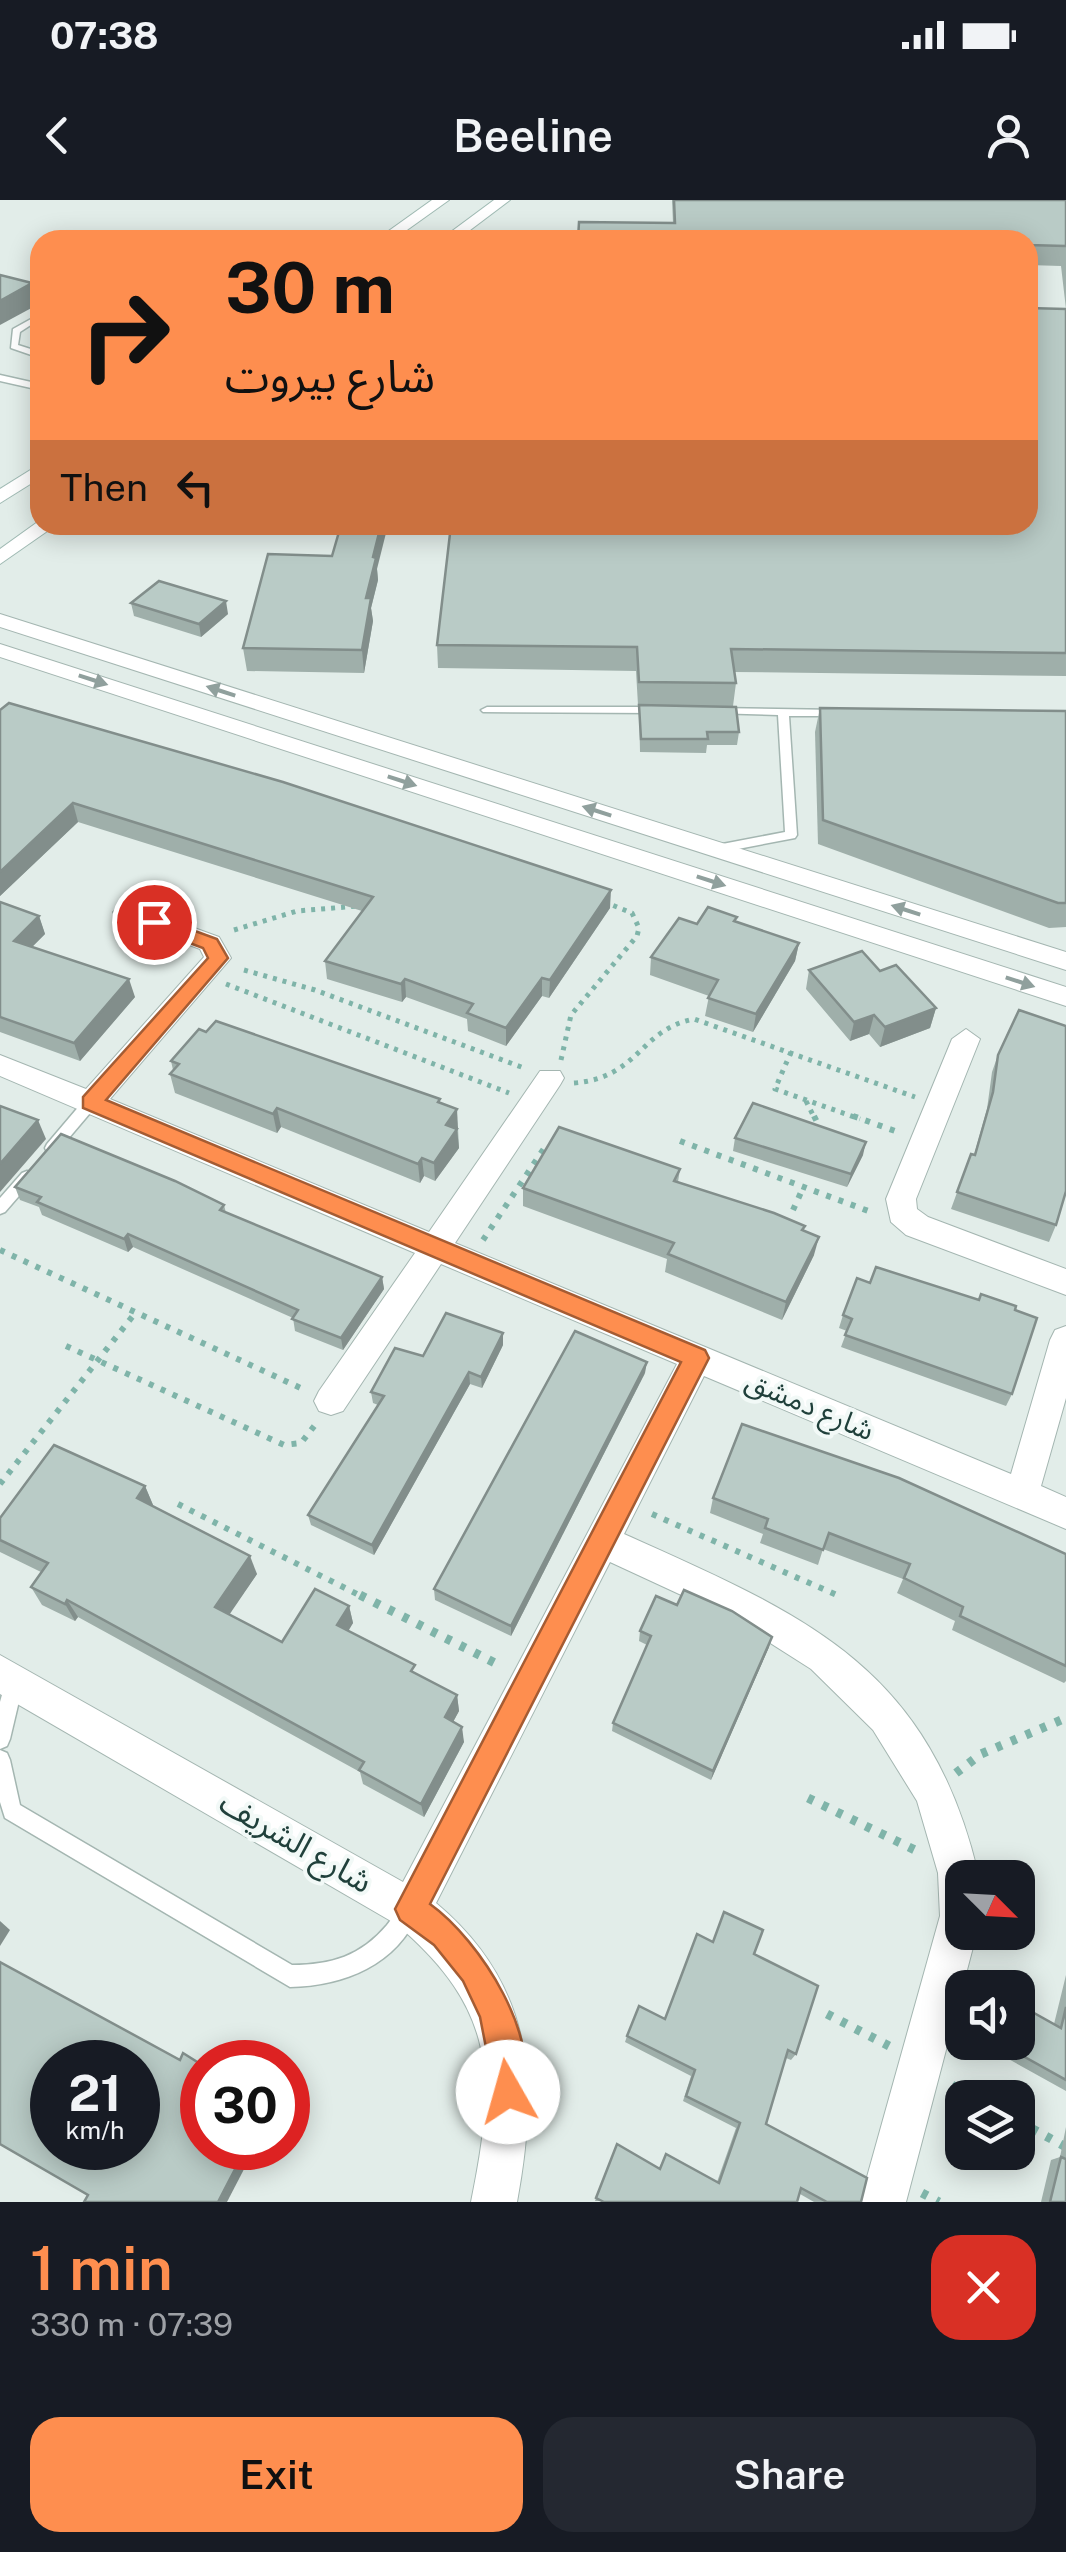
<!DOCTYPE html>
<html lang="en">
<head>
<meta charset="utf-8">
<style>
  body { margin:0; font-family:"Public Sans","Noto Sans Arabic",sans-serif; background:#242831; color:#f1f3f6; height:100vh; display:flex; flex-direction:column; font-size:38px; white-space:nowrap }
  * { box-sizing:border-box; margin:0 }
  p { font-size:32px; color:#9ea1a6 }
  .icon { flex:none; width:55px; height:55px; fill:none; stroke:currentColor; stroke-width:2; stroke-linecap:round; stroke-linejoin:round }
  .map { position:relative; height:2002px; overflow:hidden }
  .drawer { display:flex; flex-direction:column; background:#171b24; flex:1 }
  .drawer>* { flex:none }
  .banner { position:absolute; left:30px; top:30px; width:1008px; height:305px; border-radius:30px; box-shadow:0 5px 25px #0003; background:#fe8e4f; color:#111; overflow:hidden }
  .needle { width:65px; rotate:114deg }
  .tools { position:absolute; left:945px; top:1660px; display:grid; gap:20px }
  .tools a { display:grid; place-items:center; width:90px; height:90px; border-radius:20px; background:#171b24; box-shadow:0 5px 25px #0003; font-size:50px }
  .speed { position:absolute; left:30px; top:1840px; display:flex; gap:20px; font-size:50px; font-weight:700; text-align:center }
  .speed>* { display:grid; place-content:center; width:130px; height:130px; border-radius:50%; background:#171b24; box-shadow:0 5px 25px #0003; line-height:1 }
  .speed small { font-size:25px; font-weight:400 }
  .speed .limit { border:15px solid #d22; background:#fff; color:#111 }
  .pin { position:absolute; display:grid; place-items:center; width:85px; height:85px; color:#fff; margin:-42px; border:5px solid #fff; border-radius:50%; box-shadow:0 2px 10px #0007 }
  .me { position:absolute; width:110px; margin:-55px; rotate:353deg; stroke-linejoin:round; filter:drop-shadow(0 0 8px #0008) }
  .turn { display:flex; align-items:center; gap:35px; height:210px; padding:0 30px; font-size:45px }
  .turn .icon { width:130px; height:130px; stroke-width:2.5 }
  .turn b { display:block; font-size:70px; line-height:85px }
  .then { display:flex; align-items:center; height:95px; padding:0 30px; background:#0003; gap:20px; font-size:38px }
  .round { display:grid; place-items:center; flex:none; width:105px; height:105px; border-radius:30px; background:#242831 }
  .head { display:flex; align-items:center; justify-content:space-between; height:170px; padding:0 30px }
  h1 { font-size:60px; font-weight:600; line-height:75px; color:#fe8e4f }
  .cta { display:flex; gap:20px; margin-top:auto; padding:20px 30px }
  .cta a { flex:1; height:115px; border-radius:30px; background:#fe8e4f; color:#111; font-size:40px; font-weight:600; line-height:115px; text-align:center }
  .cta a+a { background:#242831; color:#f1f3f6 }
  .status { display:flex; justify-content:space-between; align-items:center; height:70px; padding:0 50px; background:#171b24; direction:ltr }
  .status svg { height:28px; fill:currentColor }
  header { display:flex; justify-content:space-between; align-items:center; height:130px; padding:0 30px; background:#171b24; font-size:45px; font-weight:600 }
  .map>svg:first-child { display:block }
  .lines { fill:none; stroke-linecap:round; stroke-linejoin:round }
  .service-casing { stroke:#a4b6b1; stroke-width:3 }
  .minor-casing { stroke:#a4b6b1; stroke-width:2 }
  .secondary-casing { stroke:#9fbab3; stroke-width:2 }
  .path-far2 { stroke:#7fb4a9; stroke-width:5; stroke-dasharray:4 6; stroke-linecap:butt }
  .path-far1 { stroke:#7fb4a9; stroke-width:6; stroke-dasharray:5 8; stroke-linecap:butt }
  .path { stroke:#7fb4a9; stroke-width:9; stroke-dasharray:6 10; stroke-linecap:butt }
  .service { fill:#fff; fill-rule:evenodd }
  .minor { fill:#fff; fill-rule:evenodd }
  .secondary { fill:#fff; fill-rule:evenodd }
  .wall { fill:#9fafaa }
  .shaded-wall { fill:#828e8b }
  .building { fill:#b9cbc6; stroke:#828e8b; stroke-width:2.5; fill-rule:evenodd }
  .oneway { fill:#90a09d }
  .route { fill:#fe8e4f; stroke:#a55c33; stroke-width:2.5 }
  .labels { text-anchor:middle; stroke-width:8; stroke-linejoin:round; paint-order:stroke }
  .street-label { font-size:28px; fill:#20403b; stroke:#f2f9f7 }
  .near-street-label { font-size:32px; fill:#20403b; stroke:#f2f9f7 }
</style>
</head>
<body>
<div class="status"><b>07:38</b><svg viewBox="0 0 49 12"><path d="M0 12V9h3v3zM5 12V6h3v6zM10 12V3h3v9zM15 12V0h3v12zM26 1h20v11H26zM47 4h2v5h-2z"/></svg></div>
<header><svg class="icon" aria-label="back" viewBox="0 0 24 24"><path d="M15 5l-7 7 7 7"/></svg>Beeline<svg class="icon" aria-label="person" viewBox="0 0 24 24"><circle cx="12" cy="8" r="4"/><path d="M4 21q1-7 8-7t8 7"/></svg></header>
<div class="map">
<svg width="1066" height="2002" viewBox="0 0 1066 2002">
  <rect width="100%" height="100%" fill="#e2ede9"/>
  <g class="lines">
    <defs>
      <g id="service">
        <path d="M40,114V119L20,132L18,145L40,152V158L11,148L13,129Z"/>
        <path d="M0,175L40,184V190L0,181Z"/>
        <path d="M487,507H658L664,510L658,513L483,512L481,510Z"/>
        <path d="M716,508L838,510L844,513L838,516H789L797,635L795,638L717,653L711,649L717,645L785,632L778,515L712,513V509Z"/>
        <path d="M91,897L98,902L96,906L57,952H47L45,948L47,944L86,898Z"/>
        <path d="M27,971L32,973L34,977L32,981L5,1012L0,1014V998L22,973Z"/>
        <path d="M14,1475L21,1477L23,1484L10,1539L7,1546L0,1549V1502L7,1477Z"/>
        <path d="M0,1550L7,1553L10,1560L20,1605L292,1765C331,1765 361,1756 387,1725C394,1716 398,1707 409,1702L416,1705L419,1712C397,1765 344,1786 290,1787L5,1618L0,1602Z"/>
      </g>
      <g id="minor">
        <path d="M0,414L1066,752V770L0,427Z"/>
        <path d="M0,444L1066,787V806L0,457Z"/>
        <path d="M126,703L219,737L231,758L110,899L429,1032L540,871H560L564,878L560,885L455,1043L1011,1274L1050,1140L1055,1130L1066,1126V1198L1041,1286L1066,1297V1329L704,1176L624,1334C802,1414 928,1464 978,1673L979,1678H962V1732H977L906,2002H860L940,1716L938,1673L917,1601L873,1530L811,1469L731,1418L610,1362L436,1703C534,1785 539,1884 517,2002H471C496,1879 498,1810 396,1724L0,1494V1455L403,1682L677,1164L441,1064L343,1211L331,1215L319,1211L314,1201L319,1191L415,1053L0,876V855L86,889L204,757L200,749L117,718L113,712Z"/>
        <path d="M966,829L980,839L916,999L917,1009L928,1017L1066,1069V1095L906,1035L891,1022L886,999L952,839Z"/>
      </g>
      <g id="secondary">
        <path d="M432,0H449L393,40H376Z"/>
        <path d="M494,0H510L457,40H440Z"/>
        <path d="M40,264V278L0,303V289Z"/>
        <path d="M39,321L40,325H56L0,364V349Z"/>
      </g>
    </defs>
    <!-- service casing -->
    <use href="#service" class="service-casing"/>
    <!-- minor casing -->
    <use href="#minor" class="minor-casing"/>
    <!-- secondary casing -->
    <use href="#secondary" class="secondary-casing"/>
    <!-- path-far2 -->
    <g class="path-far2">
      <path d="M234,730L297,711L358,706"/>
      <path d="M244,770L315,790L524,868"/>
      <path d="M226,784L509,893"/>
      <path d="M791,852L775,889L860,919"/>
      <path d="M561,860L571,815L637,736L639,728L632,713L607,703"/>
      <path d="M574,883C639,878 640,829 694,819L915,897"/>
      <path d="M806,901L815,919"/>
    </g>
    <!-- path-far1 -->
    <g class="path-far1">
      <path d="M814,916L819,926"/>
      <path d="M853,916L898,932"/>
      <path d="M680,941L871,1012"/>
      <path d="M793,1010L803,988"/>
      <path d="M483,1040L547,944"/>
      <path d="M0,1050L305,1190"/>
      <path d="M66,1146L284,1245L301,1243L315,1225"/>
      <path d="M0,1284L136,1112"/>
      <path d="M178,1304L365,1398"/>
      <path d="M652,1314L839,1396"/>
    </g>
    <!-- path -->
    <g class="path">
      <path d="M360,1395L499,1465"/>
      <path d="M956,1573L981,1554L1066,1518"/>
      <path d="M808,1598L915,1650"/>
      <path d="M827,1814L889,1846"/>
      <path d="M952,1885L974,1898"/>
      <path d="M1018,1921L1066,1947"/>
      <path d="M922,1993L939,2002"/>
    </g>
    <!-- service -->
    <use href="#service" class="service"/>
    <!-- minor -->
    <use href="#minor" class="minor"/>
    <!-- secondary -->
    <use href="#secondary" class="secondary"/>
  </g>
  <!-- wall -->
  <g class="wall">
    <path d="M672,0H1066V476L734,472L736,483L733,506L739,532L737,545H707L706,553L640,552L639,505H638L636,471L438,468L437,445L1028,325L1066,109L1061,66L1028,65V40L673,23Z"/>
    <path d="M377,369L378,380L371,408L373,421L364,473L247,471L243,448Z"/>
    <path d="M131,403L228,414L201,437L134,416Z"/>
    <path d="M820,508L1066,511V727L1049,728L818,644L815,532Z"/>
    <path d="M0,510L610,708L549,798L542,796L506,846L468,831L467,819L406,797L402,802L327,779L325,761L362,711L78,622L0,696Z"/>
    <path d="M0,702L39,716L45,734L32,747L135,797L80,861L0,832Z"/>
    <path d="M736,722L799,743L795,761L753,832L705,816L709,796L650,775L651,757L697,724Z"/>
    <path d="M809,770L880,771L936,808L930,828L880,847L869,834L850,841L806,789Z"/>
    <path d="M998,855L1056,1025L1049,1042L951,1009L971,954L974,955L987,909L992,872Z"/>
    <path d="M171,861L440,899V903L458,928L459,948L435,981L424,976L420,983L281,927L277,933L175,893L170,874L173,870Z"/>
    <path d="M735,938L863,955L847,987L733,951Z"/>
    <path d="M680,969L678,982L804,1031L814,1055L782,1120L665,1072L667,1059L523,1006V988Z"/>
    <path d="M15,987L224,1005L226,1013L382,1077L384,1089L343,1150L295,1131L293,1118L133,1047L128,1052L42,1015L39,1007L20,1000Z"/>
    <path d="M870,1083L979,1100L1015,1110L1012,1194L1006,1206L841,1147L847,1131L839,1128L843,1115Z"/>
    <path d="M503,1145L482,1188L470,1184L374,1355L311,1325L308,1315L378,1205L373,1203L371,1192L423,1156Z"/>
    <path d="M645,1173L511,1436L435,1400L434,1389Z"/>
    <path d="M145,1286L153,1305V1306L257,1374L229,1414L282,1442L349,1406L353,1423L348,1430L416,1474L457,1495L459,1511L453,1522L464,1542L424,1617L363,1584L360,1572L78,1417L75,1421L42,1405L31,1387L41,1372L0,1352V1318Z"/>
    <path d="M713,1298L1066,1354V1481L1064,1483L952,1430L955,1421L897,1393L903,1379L823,1349L818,1365L760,1343L763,1334L710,1313Z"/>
    <path d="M640,1431L769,1447L711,1580L612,1531L613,1523L647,1445L639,1441Z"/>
    <path d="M712,1742L754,1754L796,1854L791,1860L786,1858L766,1924L861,2002H814L800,1994L797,2002L595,2001L617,1944L659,1968L666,1954L717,1982L736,1928L683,1901L691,1876L625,1842L627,1836L665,1819Z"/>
    <path d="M1066,1775V1891L996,1852L999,1842H1018L1054,1824Z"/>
    <path d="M1066,1927V2002H1041L1051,1960L1060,1957Z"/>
  </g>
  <!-- shaded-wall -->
  <g class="shaded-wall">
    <path d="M32,83L37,105L0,125V101Z"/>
    <path d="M381,325H388L377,369L378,380L371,408L373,421L364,473L362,450L366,398L373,357Z"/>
    <path d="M226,401L228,414L201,437L199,424Z"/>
    <path d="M73,603L78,622L0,696V672Z"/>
    <path d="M611,690L610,708L549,798L550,780Z"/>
    <path d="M39,716L45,734L20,759L14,741Z"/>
    <path d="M799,743L795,761L753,832L756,814Z"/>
    <path d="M542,778V796L506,846V828Z"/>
    <path d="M129,779L135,797L80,861L74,843Z"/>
    <path d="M405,779L406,797L402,802L401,784Z"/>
    <path d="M936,808L930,828L880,847L885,827Z"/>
    <path d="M874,815L869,834L850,841L854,822Z"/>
    <path d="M277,908L281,927L277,933L273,914Z"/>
    <path d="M457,909L458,928L447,944L446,925Z"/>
    <path d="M38,920L46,939L0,992V964Z"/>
    <path d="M457,929L459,948L435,981L434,963Z"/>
    <path d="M866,942L863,955L847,987L851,974Z"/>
    <path d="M422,958L424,976L420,983L418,964Z"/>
    <path d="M128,1034L133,1047L128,1052L124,1039Z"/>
    <path d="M819,1037L814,1055L782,1120L786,1102Z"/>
    <path d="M382,1077L384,1089L343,1150L341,1138Z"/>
    <path d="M503,1133V1145L482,1188L481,1177Z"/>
    <path d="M647,1162L645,1173L511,1436V1426Z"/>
    <path d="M469,1172L470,1184L374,1355L372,1345Z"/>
    <path d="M145,1286L153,1305L145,1317L137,1298Z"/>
    <path d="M250,1356L257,1374L223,1424L215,1407Z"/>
    <path d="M67,1400L78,1417L75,1421L65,1404Z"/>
    <path d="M349,1406L353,1423L342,1442L337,1425Z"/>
    <path d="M772,1437L769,1447L711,1580L713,1571Z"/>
    <path d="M457,1495L459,1511L447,1533L445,1517Z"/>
    <path d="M462,1527L464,1542L424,1617L421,1604Z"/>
    <path d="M0,1721L10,1730L0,1746Z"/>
    <path d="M246,1948H255L227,2002H218Z"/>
  </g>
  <!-- building -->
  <g class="building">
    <path d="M674,0H1066V46L1028,45V40H578L579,22L675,23Z"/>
    <path d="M0,75L32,83L0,101Z"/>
    <path d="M1028,108L1066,109V453L731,449L736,483L639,482L637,447L437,445L451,325H1028Z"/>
    <path d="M341,325H381L373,357L376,358L366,398H371L362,450L243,448L268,354L332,356Z"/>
    <path d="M159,381L226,401L199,424L131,403Z"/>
    <path d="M9,503L283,582L611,690L550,780L542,778L506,828L467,813L473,804L405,779L401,784L325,761L373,697L73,603L0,672V510Z"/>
    <path d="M639,505L736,507L739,532H707L708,539H641Z"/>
    <path d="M820,508L1066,511V703H1058L823,620Z"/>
    <path d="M0,702L39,716L14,741L129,779L74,843L0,817Z"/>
    <path d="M708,707L737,717L734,721L799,743L756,814L708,798L718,780L651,757L679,718L697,724Z"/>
    <path d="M862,751L880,771L896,765L936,808L885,827L874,815L854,822L809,770Z"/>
    <path d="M1019,810L1066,826V991L1056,1025L957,992L971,954L975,955L993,892L998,855Z"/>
    <path d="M216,821L440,899L438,902L457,909L446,925L457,929L434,963L422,958L418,964L277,908L273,914L170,874L179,864L171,861L199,829L206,832Z"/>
    <path d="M753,903L866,942L851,974L735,938Z"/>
    <path d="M0,906L38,920L0,964Z"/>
    <path d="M559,927L680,969L674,981L774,1013L805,1026L802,1030L819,1037L786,1102L668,1054L674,1043L523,988Z"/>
    <path d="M61,934L175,981L224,1005L220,1010L382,1077L341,1138L292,1119L298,1110L128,1034L124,1039L37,1002L41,997L15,987Z"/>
    <path d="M876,1067L979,1100L981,1094L1016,1106L1015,1110L1037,1118L1012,1194L845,1135L852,1119L843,1115L857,1078L870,1083Z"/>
    <path d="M446,1113L503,1133L481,1177L469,1172L372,1345L308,1315L384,1196L371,1192L395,1148L423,1156Z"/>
    <path d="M575,1131L647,1162L511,1426L434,1389Z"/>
    <path d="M742,1224L899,1278L1066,1354V1466L960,1416L963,1407L904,1378L910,1364L829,1333L823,1350L765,1328L768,1319L713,1298Z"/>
    <path d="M54,1245L145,1286L137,1298L250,1356L215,1407L282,1442L315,1389L349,1406L337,1425L415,1465L411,1471L457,1495L445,1517L462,1527L421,1604L359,1570L364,1562L67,1400L65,1404L31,1387L48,1363L0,1340V1318Z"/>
    <path d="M684,1390L732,1411L772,1437L713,1571L613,1523L651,1436L640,1431L656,1396L677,1405Z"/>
    <path d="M724,1712L763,1730L754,1754L818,1786L796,1854L788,1850L766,1924L867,1978L861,2002H827L801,1988L797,2002H604L596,1998L617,1944L660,1969L666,1954L719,1983L740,1923L686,1896L695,1870L627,1836L639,1806L665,1819L697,1734L713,1742Z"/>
    <path d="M0,1762L180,1860L183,1853L202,1865V1948H246L218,2002H84L88,1995L0,1944ZM52,1862H138V1948H52Z"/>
    <path d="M1018,1804L1061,1828L1066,1807V1880L1005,1846L1006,1842H1018Z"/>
    <path d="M1061,1957L1066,1959V2002H1050Z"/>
  </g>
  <!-- one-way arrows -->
  <defs><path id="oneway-solid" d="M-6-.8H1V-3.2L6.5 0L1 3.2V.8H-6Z" transform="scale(2.5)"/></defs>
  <g class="oneway">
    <use href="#oneway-solid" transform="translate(93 480) rotate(18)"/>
    <use href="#oneway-solid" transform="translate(221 491) rotate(-162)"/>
    <use href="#oneway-solid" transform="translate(402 581) rotate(18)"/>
    <use href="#oneway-solid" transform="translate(597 611) rotate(-162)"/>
    <use href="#oneway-solid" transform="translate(711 681) rotate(18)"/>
    <use href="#oneway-solid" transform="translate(906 710) rotate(-162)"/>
    <use href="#oneway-solid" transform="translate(1020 782) rotate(18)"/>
  </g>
  <!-- route -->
  <path class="route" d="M154,716L217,739L228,758L106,900L705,1150L709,1158L430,1704C479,1739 546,1841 520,1904L508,1908L497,1904L480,1817L463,1781L434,1745L400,1720L395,1709L681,1162L83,908V897L208,758L203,748L147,727V718Z"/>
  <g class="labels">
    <!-- street labels -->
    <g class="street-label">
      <text transform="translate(810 1205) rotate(23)" y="10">شارع دمشق</text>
    </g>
    <!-- near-street labels -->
    <g class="near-street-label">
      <text transform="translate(296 1642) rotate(30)" y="11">شارع الشريف</text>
    </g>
  </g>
</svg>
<div class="tools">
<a><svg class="needle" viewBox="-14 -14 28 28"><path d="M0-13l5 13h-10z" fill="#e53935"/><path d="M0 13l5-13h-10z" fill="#9ea1a6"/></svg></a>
<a><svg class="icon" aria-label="sound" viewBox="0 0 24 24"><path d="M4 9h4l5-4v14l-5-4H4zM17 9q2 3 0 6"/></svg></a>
<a><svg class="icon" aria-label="layers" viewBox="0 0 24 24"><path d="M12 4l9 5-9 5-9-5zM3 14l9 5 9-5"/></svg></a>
</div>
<div class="speed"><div>21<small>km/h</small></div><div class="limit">30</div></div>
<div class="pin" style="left:154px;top:722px;background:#d93025"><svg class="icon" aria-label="arrive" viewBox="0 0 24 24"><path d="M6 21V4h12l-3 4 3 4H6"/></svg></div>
<svg class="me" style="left:508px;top:1892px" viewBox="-20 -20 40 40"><circle r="19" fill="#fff"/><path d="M0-13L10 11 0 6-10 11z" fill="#fe8e4f"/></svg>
<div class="banner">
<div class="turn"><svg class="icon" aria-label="right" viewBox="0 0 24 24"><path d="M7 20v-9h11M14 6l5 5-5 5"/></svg><div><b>30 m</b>شارع بيروت</div></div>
<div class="then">Then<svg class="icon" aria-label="left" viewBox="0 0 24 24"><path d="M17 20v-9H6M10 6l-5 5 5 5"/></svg></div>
</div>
</div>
<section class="drawer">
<div class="head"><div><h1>1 min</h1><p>330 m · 07:39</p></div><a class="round" style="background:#d93025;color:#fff"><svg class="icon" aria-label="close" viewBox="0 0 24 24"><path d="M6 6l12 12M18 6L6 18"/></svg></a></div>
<div class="cta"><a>Exit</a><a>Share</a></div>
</section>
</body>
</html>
